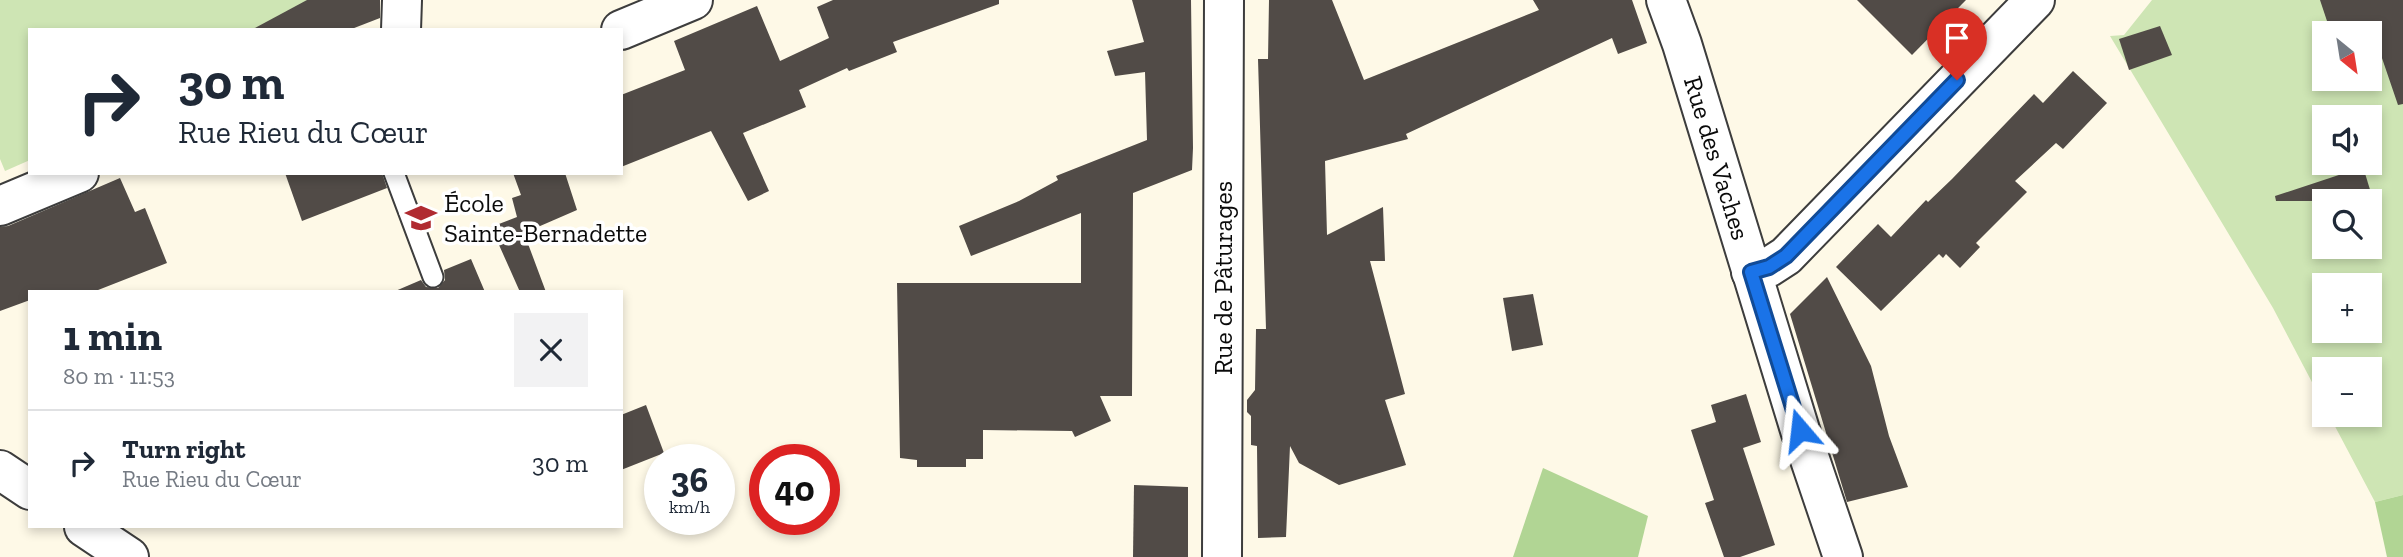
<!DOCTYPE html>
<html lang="en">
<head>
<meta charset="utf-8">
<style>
  body { margin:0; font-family:"Zilla Slab",serif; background:#f2f2f3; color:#1f2937; height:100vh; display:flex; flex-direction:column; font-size:26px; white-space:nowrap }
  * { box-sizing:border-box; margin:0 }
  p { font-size:23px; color:#747a83 }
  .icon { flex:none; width:38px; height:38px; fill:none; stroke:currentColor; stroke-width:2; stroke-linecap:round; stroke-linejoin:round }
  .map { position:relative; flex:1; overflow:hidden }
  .side { position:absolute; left:28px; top:290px; width:595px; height:238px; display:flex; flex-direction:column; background:#fff; border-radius:0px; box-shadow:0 4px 10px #0003 }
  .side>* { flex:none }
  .top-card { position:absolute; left:28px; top:28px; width:595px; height:147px; border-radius:0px; box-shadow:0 4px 10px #0003; background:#fff; color:#1f2937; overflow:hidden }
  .needle { width:46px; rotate:150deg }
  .controls { position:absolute; left:2312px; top:21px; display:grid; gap:14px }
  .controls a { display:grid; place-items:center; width:70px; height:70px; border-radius:0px; background:#fff; box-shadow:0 4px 10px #0003; font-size:35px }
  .speed { position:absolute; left:644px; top:444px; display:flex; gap:14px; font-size:35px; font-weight:700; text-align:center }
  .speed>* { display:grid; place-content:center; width:91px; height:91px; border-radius:50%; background:#fff; box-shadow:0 4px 10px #0003; line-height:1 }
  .speed small { font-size:18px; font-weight:400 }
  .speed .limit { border:10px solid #d22; background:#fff; color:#111 }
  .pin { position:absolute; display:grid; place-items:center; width:60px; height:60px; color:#fff; margin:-72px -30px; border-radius:50% 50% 50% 0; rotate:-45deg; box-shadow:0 0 7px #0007 }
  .pin .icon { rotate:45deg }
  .me { position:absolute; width:77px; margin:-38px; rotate:343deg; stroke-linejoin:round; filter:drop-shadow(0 0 5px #0008) }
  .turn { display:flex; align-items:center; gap:24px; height:147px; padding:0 35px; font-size:32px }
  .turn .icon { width:91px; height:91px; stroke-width:2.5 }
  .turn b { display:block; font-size:49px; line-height:60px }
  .round { display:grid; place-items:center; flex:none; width:74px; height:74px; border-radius:0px; background:#f2f2f3 }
  .overview { display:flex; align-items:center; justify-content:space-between; height:119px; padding:0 35px }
  h1 { font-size:42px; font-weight:800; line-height:52px }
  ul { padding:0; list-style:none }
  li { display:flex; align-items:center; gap:21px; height:105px; padding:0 35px; border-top:2px solid #e0e1e3 }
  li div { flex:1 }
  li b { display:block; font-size:26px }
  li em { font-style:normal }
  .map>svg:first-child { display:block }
  .green { fill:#cee5b4; fill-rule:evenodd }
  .forest { fill:#b1d594 }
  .building { fill:#514b47 }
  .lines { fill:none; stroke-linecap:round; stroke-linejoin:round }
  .service-casing { stroke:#3d3d3d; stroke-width:23 }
  .minor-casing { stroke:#3d3d3d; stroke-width:42 }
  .tertiary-casing { stroke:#3d3d3d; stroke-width:42 }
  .service { stroke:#fff; stroke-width:19 }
  .minor { stroke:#fff; stroke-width:38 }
  .tertiary { stroke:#fff; stroke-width:38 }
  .route-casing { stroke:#114b97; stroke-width:18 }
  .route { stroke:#1a73e8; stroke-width:12 }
  .labels { text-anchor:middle; stroke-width:7; stroke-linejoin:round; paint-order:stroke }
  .street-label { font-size:26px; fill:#0a0a0a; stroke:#fff }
  .poi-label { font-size:26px; fill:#0a0a0a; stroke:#fff; text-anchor:start }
</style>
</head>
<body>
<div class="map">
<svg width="2403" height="557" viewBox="0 0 2403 557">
  <rect width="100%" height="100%" fill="#fef9e7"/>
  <!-- green -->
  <g class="green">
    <path d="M0,0H318L322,30H30V160L5,171L0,159Z"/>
    <path d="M2152,0H2403V495L2375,502L2329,415H2370V369H2324V405L2273,308L2110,36L2124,35ZM2324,33H2370V79H2324ZM2324,117H2370V163H2324ZM2324,201H2370V247H2324ZM2324,285H2370V331H2324Z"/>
  </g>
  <!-- forest -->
  <g class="forest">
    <path d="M1543,468L1648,516L1638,557H1513Z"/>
    <path d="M2403,495V557H2387L2375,502Z"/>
  </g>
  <!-- building -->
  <g class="building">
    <path d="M307,0H380V18L349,30H251Z"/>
    <path d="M833,0H999V4L893,42L897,52L849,71L847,68L799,90L806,107L743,133L769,191L748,201L711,131L621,167V95L685,70L674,41L757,6L780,61L829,38L817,7Z"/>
    <path d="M1132,0H1191L1193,148L1192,170L1133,193L1132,396H1100L1111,421L1075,437L1072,431L983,430V459H966V467H917V460L900,458L897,283H1081V213L971,256L959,226L1019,201L1058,180L1056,176L1147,140L1145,72L1115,76L1107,51L1144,42Z"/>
    <path d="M1269,0H1332L1364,80L1539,10L1533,0H1632L1647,43L1618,54L1612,38L1406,134L1408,139L1325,161L1327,235L1383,207L1385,261H1370L1405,394L1385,400L1406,465L1339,485L1299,463L1290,446L1286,537L1258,538L1257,446L1251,445V416L1247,412V400L1255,390L1256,329H1266L1258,59H1268Z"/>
    <path d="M1857,0H1966L1912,55Z"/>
    <path d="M2320,0H2403V104L2398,105L2370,23L2340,33H2331Z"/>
    <path d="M2160,26L2172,55L2129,70L2119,39Z"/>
    <path d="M2073,71L2107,103L2063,149L2056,143L2015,181L2027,192L1976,243L1980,247L1960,268L1946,254L1943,258L1939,254L1881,311L1836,267L1878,224L1891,237L1926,200L1928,202L1952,179L2034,94L2043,103Z"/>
    <path d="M2363,167L2372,196L2355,201H2276L2275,196Z"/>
    <path d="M285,173H382L387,188L302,221Z"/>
    <path d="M513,173H565L577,210L524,233L546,292H520L491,227L517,217L512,198L521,195Z"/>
    <path d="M120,178L135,212L145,208L167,263L93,292H30V300L0,311V227L8,226Z"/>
    <path d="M471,259L485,292H393L421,280L426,287L438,288L445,280L444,270Z"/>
    <path d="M1827,277L1871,366L1889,436L1908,487L1847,502L1790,314Z"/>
    <path d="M1533,294L1543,345L1512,351L1503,298Z"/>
    <path d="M1746,394L1761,442L1743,448L1775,545L1740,557H1724L1705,503L1714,500L1691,430L1716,422L1711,405Z"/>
    <path d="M646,405L664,453L621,470V415Z"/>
    <path d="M1134,485L1188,487V557H1133Z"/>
  </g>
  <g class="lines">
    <defs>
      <path id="service" d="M394,173L433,277"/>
      <g id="minor">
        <path d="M401,30L402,0"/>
        <path d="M621,30L693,0"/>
        <path d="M0,206L79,173"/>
        <path d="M1751,272L1769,267L1786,256L2035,0"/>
        <path d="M0,470L30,490"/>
        <path d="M84,527L129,557"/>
      </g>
      <g id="tertiary">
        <path d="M1666,0L1682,44L1800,430L1843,557"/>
        <path d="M1222,557L1224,0"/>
      </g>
    </defs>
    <!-- service casing -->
    <use href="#service" class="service-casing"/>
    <!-- minor casing -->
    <use href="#minor" class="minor-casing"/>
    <!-- tertiary casing -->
    <use href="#tertiary" class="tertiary-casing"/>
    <!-- service -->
    <use href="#service" class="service"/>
    <!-- minor -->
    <use href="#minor" class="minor"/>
    <!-- tertiary -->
    <use href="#tertiary" class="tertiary"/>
  </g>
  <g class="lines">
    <defs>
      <path id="route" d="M1800,430L1751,272L1769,267L1786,256L1957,80"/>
    </defs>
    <!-- route casing -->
    <use href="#route" class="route-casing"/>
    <!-- route -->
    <use href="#route" class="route"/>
  </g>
  <!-- icons -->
  <defs>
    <symbol id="school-bare" viewBox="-9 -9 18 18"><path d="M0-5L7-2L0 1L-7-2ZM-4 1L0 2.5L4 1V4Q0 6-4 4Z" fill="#b02b31" stroke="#fff" stroke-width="2.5" paint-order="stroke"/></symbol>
  </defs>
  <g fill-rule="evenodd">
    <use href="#school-bare" x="399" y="196" width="44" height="44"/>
  </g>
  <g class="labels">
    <!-- street labels -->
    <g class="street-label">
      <text transform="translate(1717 158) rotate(73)" y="9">Rue des Vaches</text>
      <text transform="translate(1223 278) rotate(-90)" y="9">Rue de Pâturages</text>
    </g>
    <!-- poi labels -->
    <g class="poi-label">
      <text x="444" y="212">École<tspan x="444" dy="30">Sainte-Bernadette</tspan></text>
    </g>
  </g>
</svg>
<div class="controls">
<a><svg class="needle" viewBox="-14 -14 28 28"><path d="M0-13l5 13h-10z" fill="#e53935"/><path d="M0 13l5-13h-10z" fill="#747a83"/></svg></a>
<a><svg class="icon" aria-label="sound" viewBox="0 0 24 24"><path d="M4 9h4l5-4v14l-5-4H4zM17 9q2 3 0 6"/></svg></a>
<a><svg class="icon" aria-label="search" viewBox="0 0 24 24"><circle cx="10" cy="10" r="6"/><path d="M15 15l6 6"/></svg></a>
<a>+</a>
<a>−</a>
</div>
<div class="speed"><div>36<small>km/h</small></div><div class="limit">40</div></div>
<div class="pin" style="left:1957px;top:80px;background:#d93025"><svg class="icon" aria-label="arrive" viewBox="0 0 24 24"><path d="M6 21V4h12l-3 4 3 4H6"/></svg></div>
<svg class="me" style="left:1800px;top:430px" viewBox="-20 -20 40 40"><path d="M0-17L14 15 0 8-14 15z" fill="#1a73e8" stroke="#fff" stroke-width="4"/></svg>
<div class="top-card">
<div class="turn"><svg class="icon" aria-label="right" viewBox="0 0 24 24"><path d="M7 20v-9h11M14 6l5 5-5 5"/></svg><div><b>30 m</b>Rue Rieu du Cœur</div></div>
</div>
<section class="side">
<div class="overview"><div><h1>1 min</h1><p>80 m · 11:53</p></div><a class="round"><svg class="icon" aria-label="close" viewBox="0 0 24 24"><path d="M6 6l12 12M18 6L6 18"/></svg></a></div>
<ul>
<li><svg class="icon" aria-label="right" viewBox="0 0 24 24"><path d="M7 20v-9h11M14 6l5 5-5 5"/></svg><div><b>Turn right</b><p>Rue Rieu du Cœur</p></div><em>30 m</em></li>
</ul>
</section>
</div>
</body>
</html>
